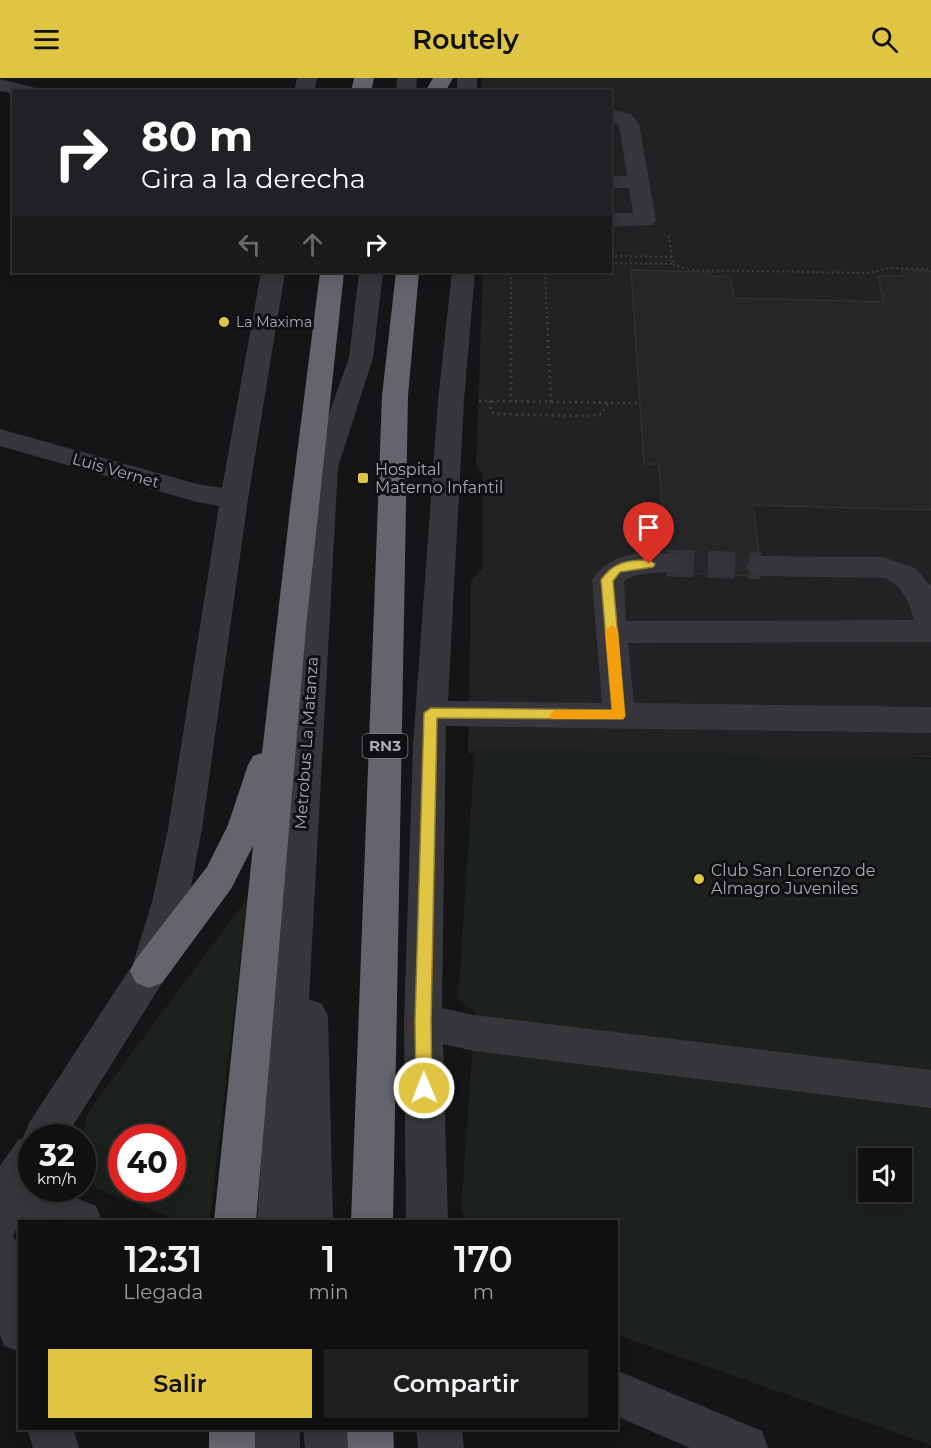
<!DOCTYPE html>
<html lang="es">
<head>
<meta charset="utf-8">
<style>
  body { margin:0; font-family:Montserrat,sans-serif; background:#1e1e1f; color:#f1f3f6; height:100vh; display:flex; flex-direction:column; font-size:22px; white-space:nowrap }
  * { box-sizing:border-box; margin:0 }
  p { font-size:20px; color:#9c9d9f }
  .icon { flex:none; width:33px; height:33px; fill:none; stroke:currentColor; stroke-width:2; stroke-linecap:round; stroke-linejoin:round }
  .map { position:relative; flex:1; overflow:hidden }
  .details { position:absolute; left:18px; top:1142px; width:600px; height:210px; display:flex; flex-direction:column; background:#101011; border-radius:0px; box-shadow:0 3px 15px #0003,0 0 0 2px #303031 }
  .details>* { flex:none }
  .banner { position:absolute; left:12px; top:12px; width:600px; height:183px; border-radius:0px; box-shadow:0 3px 15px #0003,0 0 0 2px #303031; background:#202124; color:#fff; overflow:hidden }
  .buttons { position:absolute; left:858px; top:1070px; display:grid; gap:12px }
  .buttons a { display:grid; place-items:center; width:54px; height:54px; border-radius:0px; background:#101011; box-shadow:0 3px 15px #0003,0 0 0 2px #303031; font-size:30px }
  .speed { position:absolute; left:18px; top:1046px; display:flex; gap:12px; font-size:30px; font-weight:700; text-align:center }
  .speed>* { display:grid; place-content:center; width:78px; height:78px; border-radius:50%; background:#101011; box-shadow:0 3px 15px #0003,0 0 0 2px #303031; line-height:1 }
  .speed small { font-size:15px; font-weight:400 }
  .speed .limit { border:9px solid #d22; background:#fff; color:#111 }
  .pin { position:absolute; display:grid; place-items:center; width:51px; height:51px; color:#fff; margin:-62px -26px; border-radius:50% 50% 50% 0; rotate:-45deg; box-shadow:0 0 6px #0007 }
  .pin .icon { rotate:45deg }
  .me { position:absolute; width:66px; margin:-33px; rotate:359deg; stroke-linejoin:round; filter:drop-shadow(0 0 4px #0008) }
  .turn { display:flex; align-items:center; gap:21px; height:126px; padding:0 30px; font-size:27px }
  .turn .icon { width:78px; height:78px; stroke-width:2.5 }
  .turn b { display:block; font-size:42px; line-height:51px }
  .lanes { display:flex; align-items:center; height:57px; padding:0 30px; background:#0003; justify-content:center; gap:30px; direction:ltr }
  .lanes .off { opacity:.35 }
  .eta { display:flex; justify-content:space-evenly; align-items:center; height:102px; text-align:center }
  .eta b { font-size:36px; font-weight:600; line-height:42px }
  .button { display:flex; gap:12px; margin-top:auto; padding:12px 30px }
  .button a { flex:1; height:69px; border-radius:0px; background:#e0c544; color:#111; font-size:24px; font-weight:600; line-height:69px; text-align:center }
  .button a+a { background:#1e1e1f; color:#f1f3f6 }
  header { display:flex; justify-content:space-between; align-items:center; height:78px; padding:0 30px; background:#e0c544; color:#111; font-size:27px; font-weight:600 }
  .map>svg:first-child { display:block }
  .built { fill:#222123 }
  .green { fill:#1c211d; fill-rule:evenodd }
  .building { fill:#262528; stroke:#302f32; stroke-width:1.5 }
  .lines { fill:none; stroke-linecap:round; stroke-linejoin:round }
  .minor-tunnel { stroke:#323337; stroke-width:27; stroke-dasharray:27 14; stroke-linecap:butt }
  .path-far1 { stroke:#3d3d42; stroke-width:2; stroke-dasharray:2 3; stroke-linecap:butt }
  .path { stroke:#3d3d42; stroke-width:3; stroke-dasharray:2 4; stroke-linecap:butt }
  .minor { fill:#36363b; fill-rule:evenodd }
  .highway { fill:#63646c; fill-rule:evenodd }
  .route { fill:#e0c544; stroke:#92802c; stroke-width:1.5 }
  .slow { fill:#f59e0b }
  .poi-dot { fill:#e0c544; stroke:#101012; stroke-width:2 }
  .labels { text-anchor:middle; stroke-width:6; stroke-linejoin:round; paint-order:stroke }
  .far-poi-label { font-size:14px; fill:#a8aab5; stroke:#101012; text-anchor:start }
  .shield { fill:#101012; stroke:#7a7c84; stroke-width:1.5 }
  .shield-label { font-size:15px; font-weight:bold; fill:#a8aab5 }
  .poi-label { font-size:16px; fill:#a8aab5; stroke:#101012; text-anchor:start }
  .street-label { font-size:16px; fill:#a8aab5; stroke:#101012 }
</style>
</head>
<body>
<header><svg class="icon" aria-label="menu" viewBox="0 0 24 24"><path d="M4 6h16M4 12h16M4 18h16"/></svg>Routely<svg class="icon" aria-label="search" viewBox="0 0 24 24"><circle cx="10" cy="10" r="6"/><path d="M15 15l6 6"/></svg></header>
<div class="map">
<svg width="931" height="1370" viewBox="0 0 931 1370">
  <rect width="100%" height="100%" fill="#151517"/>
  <!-- built -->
  <path class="built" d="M482,0H931V680L468,675L471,502L483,490V396L476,387L483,194H610V14L481,13Z"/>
  <!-- green -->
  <g class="green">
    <path d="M475,670L931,681V1367L617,1257L616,1143H466L461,1132L475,934L458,921ZM868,1080H902V1113H868Z"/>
    <path d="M247,821L210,1141H175L98,1111L83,1093L82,1059L88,1034ZM122,1059H172V1110H122Z"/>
  </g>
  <!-- building -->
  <path class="building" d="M631,192L710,194L711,198L730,199L734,220L884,224L878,198H902L901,192L931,193V432L753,427L759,476L749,480L744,488L752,498L672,495L679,493L684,485L677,476L666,473L659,386H644Z"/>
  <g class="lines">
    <!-- minor-tunnel -->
    <path class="minor-tunnel" d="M667,485L761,488"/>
    <!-- path-far1 -->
    <g class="path-far1">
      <path d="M610,178L672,179"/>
      <path d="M610,185L673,186L669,159L664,157"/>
      <path d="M673,186L689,192L870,195L889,190L931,191"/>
      <path d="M511,194V240"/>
      <path d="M545,194L547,240"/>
    </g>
    <!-- path -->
    <g class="path">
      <path d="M511,238V323"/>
      <path d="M547,238L551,324"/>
      <path d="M479,323L640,325"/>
      <path d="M490,323L491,334L497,336L589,338L602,336L608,324"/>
    </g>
    <!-- minor -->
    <g class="minor">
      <path d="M297,0H317L314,14H294Z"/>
      <path d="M397,0H417L416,14H396Z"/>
      <rect x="457" y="0" width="20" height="14"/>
      <path d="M0,1L36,10L38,14H14V16L0,13Z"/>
      <path d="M610,31L631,36L639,46L656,142L653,147L610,149V135H633L629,110H610V98H627L619,47L610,43Z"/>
      <path d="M261,194H285L248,421L202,751L188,824L162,905L66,1059H32V1110H52L96,1128L102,1143H31L22,1139L13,1158L20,1169V1274L4,1268L0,1257V1088L18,1062L23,1060L29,1045L133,886L152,824L168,751L219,428L197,424L0,368V351L197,406L222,410Z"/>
      <path d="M359,194H383L373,280L338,389L309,921L322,926L328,938L333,1143H257L310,389L349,280Z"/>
      <path d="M452,194H475L464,322L448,623L602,625L592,502C608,475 649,470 677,478L682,485L677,492C659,497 640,492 624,503L626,543L914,542C908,522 904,510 885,500L761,498L751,495L746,488L751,481L761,478L883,479L915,490L931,508V564L628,565L634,625L931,629V655L446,648L442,930L474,937L931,992V1030L474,973L443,966L448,1143H406L404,944L413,667L438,322Z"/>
      <path d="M616,1292L762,1353L768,1370H690L616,1338Z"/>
      <path d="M27,1350H73L79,1370H33Z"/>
      <rect x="254" y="1350" width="46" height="20"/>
      <path d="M303,1350H349L351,1370H305Z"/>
      <path d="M416,1350H462L464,1370H418Z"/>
    </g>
    <!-- highway -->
    <g class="highway">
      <path d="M354,0H374L371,14H351Z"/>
      <path d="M433,0H453L445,14H425Z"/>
      <path d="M320,194H344L306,549L256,1143H214L253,768L231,811L162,905L149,910L136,905L130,893L136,881L207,789L228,747L248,687L253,678L262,675L290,431Z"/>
      <path d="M396,194H419L408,318L393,1143H351L382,318Z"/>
      <rect x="209" y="1350" width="46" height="20"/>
      <path d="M347,1350H393L394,1370H348Z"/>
    </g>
  </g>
  <!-- route -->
  <path class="route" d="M649,482L655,486L653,489L620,494L613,503L625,638L623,641L437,640L431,944L432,1010L430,1016L424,1018L418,1016L416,1010L415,944L424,635L431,630L612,632L601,502C613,484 628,482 649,482Z"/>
  <!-- slow -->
  <path class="slow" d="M612,547L618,552L625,638L623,641H551L549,637L556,632H612L605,552Z"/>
  <!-- markers -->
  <g class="poi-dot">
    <circle cx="224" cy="244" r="6"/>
    <rect x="357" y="394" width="12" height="12" rx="3"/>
    <circle cx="699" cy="801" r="6"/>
  </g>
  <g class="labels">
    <!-- far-poi labels -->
    <g class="far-poi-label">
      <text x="236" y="249">La Maxima</text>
    </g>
    <!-- shield labels -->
    <rect class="shield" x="362.5" y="656" width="45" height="24" rx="4.5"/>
    <g class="shield-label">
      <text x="385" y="673">RN3</text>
    </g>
    <!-- poi labels -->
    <g class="poi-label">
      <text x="375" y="397">Hospital<tspan x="375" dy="18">Materno Infantil</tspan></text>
      <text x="711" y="798">Club San Lorenzo de<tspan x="711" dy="18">Almagro Juveniles</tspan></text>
    </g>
    <!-- street labels -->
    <g class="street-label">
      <text transform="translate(116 392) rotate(16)" y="6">Luis Vernet</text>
      <text transform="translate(306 665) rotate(-86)" y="6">Metrobus La Matanza</text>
    </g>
  </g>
</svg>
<div class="buttons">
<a><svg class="icon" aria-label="sound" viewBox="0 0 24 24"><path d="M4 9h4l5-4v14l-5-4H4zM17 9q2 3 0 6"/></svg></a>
</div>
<div class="speed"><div>32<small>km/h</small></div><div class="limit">40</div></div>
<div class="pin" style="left:649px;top:486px;background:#d93025"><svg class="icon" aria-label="arrive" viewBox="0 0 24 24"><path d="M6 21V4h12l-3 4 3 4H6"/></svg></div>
<svg class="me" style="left:424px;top:1010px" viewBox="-20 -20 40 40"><circle r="17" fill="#e0c544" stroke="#fff" stroke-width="3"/><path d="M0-11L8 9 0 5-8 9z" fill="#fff"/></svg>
<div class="banner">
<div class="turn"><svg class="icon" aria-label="right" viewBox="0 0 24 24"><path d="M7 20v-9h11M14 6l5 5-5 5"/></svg><div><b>80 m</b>Gira a la derecha</div></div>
<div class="lanes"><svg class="icon off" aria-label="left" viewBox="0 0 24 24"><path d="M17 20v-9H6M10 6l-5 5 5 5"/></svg><svg class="icon off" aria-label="ahead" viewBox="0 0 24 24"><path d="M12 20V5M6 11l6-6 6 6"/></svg><svg class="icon" aria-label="right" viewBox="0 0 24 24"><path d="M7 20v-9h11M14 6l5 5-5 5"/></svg></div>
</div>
<section class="details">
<div class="eta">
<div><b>12:31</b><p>Llegada</p></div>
<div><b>1</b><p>min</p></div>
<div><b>170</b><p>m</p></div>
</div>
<div class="button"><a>Salir</a><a>Compartir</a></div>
</section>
</div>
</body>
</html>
